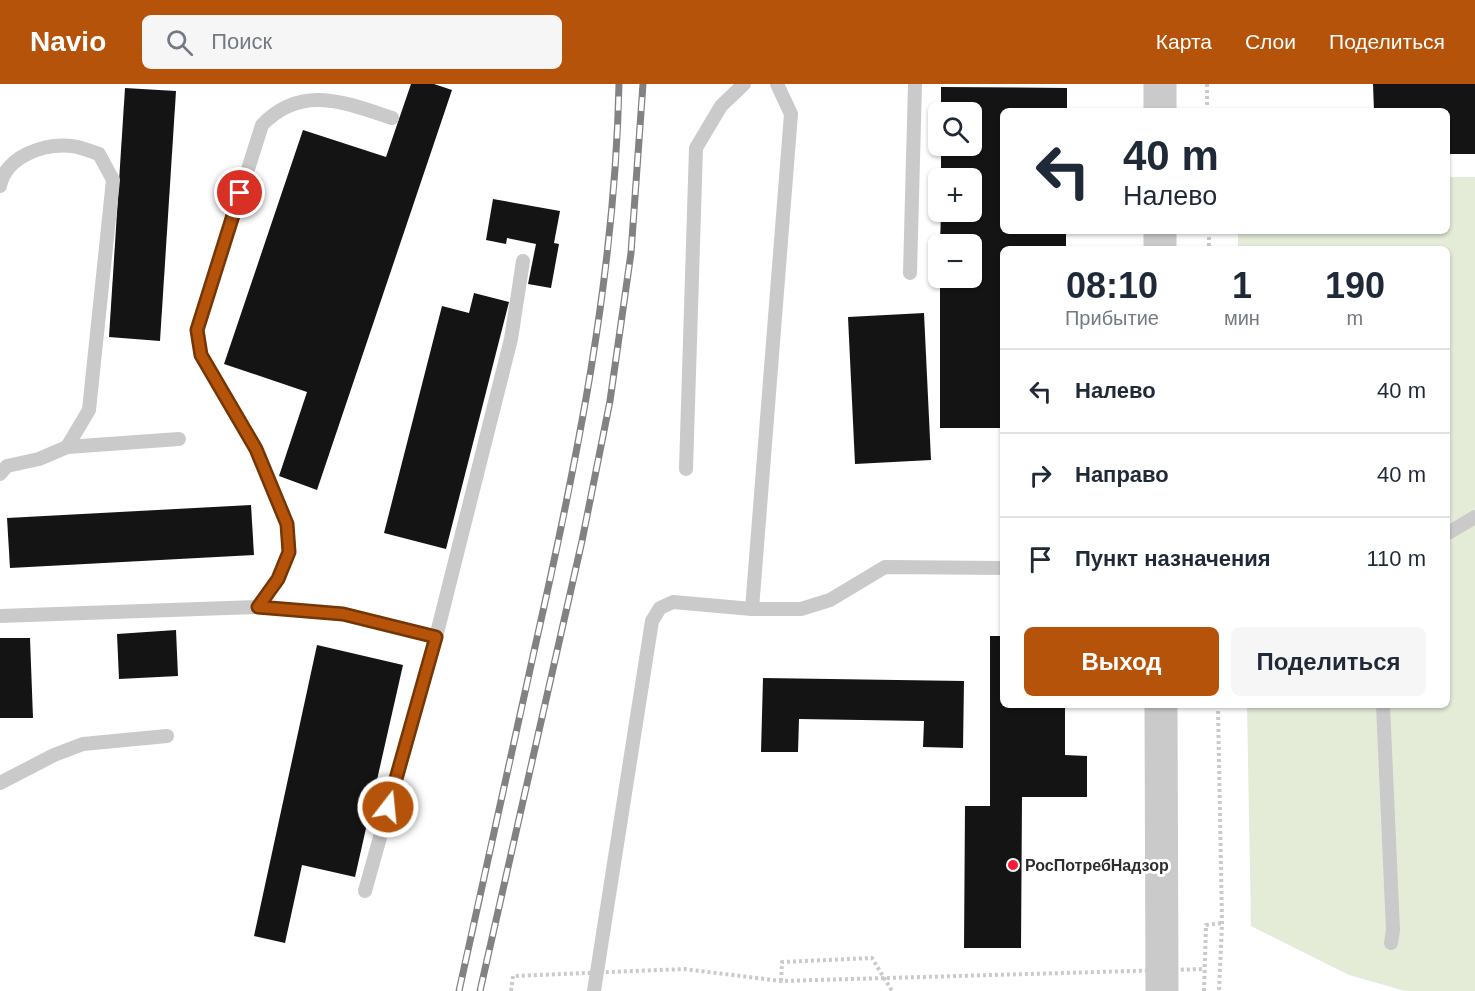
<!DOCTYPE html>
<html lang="ru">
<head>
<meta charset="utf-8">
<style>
  body { margin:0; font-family:Helvetica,sans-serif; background:#f6f6f7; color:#1f2937; height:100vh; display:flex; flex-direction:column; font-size:22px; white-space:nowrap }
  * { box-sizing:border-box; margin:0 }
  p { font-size:20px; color:#747a83 }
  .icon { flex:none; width:33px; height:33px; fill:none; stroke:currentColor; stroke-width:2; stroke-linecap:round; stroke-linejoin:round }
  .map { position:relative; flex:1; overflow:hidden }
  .panel { position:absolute; left:1000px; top:162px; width:450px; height:462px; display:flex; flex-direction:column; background:#fff; border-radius:9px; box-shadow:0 2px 4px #0004 }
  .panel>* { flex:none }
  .top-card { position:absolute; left:1000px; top:24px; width:450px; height:126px; border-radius:9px; box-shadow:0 2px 4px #0004; background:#fff; color:#1f2937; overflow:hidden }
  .fabs { position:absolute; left:928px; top:18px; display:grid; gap:12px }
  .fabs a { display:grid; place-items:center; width:54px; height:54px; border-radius:9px; background:#fff; box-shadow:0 2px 4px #0004; font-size:30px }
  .pin { position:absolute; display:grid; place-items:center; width:51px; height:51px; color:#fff; margin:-26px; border:3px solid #fff; border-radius:50%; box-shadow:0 2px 6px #0007 }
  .me { position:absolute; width:66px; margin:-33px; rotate:16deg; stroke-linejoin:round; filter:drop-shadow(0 0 4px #0008) }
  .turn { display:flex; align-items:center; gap:21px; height:126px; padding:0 24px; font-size:27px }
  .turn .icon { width:78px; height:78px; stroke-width:2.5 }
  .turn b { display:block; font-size:42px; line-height:51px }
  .eta { display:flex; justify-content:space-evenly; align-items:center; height:102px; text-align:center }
  .eta b { font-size:36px; font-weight:700; line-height:42px }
  .button { display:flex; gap:12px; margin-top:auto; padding:12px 24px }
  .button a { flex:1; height:69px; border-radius:9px; background:#b45309; color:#fff; font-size:24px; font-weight:700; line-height:69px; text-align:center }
  .button a+a { background:#f6f6f7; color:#1f2937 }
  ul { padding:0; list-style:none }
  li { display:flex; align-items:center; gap:18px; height:84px; padding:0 24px; border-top:2px solid #e0e1e3 }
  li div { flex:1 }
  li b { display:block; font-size:22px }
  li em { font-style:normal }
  header { display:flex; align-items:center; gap:36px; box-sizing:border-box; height:84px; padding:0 30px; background:#b45309; color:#fff }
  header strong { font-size:28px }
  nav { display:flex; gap:33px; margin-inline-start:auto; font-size:21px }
  .search { width:420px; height:54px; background:#f6f6f7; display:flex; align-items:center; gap:15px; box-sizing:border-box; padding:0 21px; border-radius:9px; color:#747a83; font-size:22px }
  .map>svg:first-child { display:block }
  .park { fill:#e4ecd8 }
  .building { fill:#141414 }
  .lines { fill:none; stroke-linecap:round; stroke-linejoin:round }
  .path { stroke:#cacaca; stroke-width:4; stroke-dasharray:3 3; stroke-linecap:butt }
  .service { stroke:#cacaca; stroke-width:14 }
  .tertiary { stroke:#cacaca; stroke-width:33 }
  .rail-casing { stroke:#828282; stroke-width:7 }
  .rail { stroke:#fff; stroke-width:4.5; stroke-dasharray:14; stroke-linecap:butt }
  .path-bridge { stroke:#cacaca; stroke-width:4; stroke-dasharray:3 3; stroke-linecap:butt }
  .route-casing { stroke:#753606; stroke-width:15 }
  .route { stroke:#b45309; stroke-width:10 }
  .poi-dot { fill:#f61c37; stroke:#fff; stroke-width:2 }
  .labels { text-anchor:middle; stroke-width:6; stroke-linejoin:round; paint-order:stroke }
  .poi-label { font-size:16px; font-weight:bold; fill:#2d2d2d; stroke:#fff; text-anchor:start }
</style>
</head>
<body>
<header>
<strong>Navio</strong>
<div class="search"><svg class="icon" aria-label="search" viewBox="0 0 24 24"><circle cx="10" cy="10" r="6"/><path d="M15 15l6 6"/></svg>Поиск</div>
<nav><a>Карта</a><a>Слои</a><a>Поделиться</a></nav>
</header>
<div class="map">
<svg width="1475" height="907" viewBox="0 0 1475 907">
  <rect width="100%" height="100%" fill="#fff"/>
  <!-- park -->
  <path class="park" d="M1448,93H1475V907H1405L1349,891L1251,842L1247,621H1448V165H1238V147H1448Z"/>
  <!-- building -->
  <g class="building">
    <path d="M411,0H434L452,6L317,406L279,392L307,308L224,280L303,46L386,73Z"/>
    <path d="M1373,0H1475V70H1448V27H1374Z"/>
    <path d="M941,3L1067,4V27H1004V147H1066V165H1004V344H940V194H972V160H940L941,128H972V94H941V62H972V28H941Z"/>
    <path d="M125,4L176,7L160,257L109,253Z"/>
    <path d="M493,115L560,127L554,159L559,160L551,204L528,200L536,160L507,154L506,160L486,156Z"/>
    <path d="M474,209L509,218L446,465L384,449L442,222L469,229Z"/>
    <path d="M924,229L931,376L855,380L848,233Z"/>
    <path d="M251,421L254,471L10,484L7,434Z"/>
    <path d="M176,546L178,592L119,595L117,550Z"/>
    <path d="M990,552H1004V621H1065V671L1087,672V713H1022L1021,864H964L965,722H990Z"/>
    <path d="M0,554H30L33,634H0Z"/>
    <path d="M317,561L403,581L355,793L302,781L285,859L254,852Z"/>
    <path d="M763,594L964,597L963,664L923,663L924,637L799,635L798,668H761Z"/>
  </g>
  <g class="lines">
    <!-- path -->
    <g class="path">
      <path d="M1207,0V27"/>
      <path d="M1209,147V165"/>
      <path d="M1218,621L1222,839L1219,907"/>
      <path d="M781,897L782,878L872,874L892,907"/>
      <path d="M1204,907L1206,841L1222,839"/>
    </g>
    <!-- service -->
    <g class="service">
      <path d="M0,102C6,72 44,59 72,62C81,63 90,67 99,70L113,96L89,326L67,363L39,375L7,382L0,390"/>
      <path d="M910,189L915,0"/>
      <path d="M67,363L179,355"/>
      <path d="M686,385L696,64L721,22L744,0"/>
      <path d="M1448,449L1475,433"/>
      <path d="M258,523L278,495L289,468L287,440L256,365L201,271L197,246L262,41C301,0 344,18 392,34"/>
      <path d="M752,525L791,30L777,0"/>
      <path d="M0,532L258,523L343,530L436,553"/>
      <path d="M1383,621L1393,846L1391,859"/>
      <path d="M0,699L54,671L83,660L167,652"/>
      <path d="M365,807L436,553L511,255L523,177"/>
      <path d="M594,907L652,537L660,524L673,518L752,525H801L830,516L885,483L1004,484"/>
    </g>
    <!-- tertiary -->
    <g class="tertiary">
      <path d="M1160,27V0"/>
      <path d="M1160,165V147"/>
      <path d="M1161,621L1162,907"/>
    </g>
    <defs>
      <g id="rail">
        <path d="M459,907C484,792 510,678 535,563C577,377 615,191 619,0"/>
        <path d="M480,907L582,457L610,317L631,169L643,0"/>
      </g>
    </defs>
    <!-- rail casing -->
    <use href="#rail" class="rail-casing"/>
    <!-- rail -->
    <use href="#rail" class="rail"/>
    <!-- path-bridge -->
    <path class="path-bridge" d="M511,907L513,892L684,885L781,897L1204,885"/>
  </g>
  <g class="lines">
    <defs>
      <path id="route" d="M240,109L197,246L201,271L256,365L287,440L289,468L278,495L258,523L343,530L436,553L388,723"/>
    </defs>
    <!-- route casing -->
    <use href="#route" class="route-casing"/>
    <!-- route -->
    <use href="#route" class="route"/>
  </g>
  <!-- markers -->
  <circle class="poi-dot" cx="1013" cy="781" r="6"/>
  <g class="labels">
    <!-- poi labels -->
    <g class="poi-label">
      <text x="1025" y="787">РосПотребНадзор</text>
    </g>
  </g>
</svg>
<div class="fabs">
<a><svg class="icon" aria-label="search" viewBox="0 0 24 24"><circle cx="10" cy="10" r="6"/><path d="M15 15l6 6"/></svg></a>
<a>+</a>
<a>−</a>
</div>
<div class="pin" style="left:240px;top:109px;background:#d93025"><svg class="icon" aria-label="arrive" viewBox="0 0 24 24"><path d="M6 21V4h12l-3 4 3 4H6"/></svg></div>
<svg class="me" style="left:388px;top:723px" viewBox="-20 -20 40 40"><circle r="17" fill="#b45309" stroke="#fff" stroke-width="3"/><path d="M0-11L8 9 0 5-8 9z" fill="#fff"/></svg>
<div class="top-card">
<div class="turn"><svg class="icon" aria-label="left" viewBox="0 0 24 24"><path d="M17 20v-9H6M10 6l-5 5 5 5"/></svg><div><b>40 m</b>Налево</div></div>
</div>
<section class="panel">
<div class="eta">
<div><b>08:10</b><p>Прибытие</p></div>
<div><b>1</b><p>мин</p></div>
<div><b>190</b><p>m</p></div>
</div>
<ul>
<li><svg class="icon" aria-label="left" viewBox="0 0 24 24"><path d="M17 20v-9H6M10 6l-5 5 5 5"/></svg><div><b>Налево</b></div><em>40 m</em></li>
<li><svg class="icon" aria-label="right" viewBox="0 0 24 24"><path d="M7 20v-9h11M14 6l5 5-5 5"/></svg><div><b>Направо</b></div><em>40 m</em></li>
<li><svg class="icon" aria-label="arrive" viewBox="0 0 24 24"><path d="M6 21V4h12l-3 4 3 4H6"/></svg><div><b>Пункт назначения</b></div><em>110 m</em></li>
</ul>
<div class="button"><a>Выход</a><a>Поделиться</a></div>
</section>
</div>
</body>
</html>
